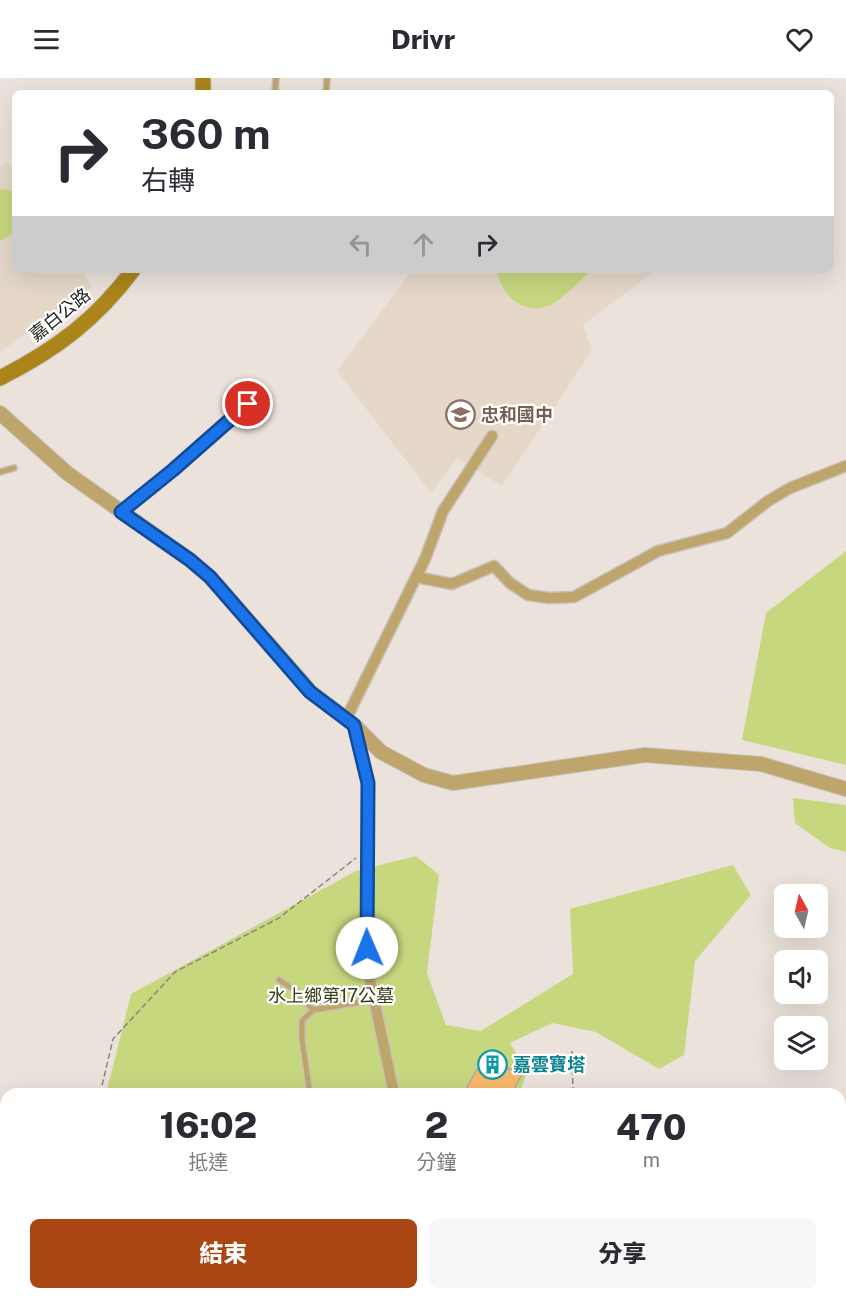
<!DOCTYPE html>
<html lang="zh-TW">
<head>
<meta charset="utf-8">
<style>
  body { margin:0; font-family:"Public Sans","Noto Sans TC",sans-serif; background:#f7f7f7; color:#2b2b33; height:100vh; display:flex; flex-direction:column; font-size:22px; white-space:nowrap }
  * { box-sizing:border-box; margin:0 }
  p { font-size:20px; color:#7c7c81 }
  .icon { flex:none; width:33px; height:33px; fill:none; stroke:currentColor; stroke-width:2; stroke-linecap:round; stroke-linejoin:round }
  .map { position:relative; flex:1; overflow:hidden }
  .sheet { position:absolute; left:0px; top:1010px; width:846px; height:212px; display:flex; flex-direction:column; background:#fff; border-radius:18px 18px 0 0; box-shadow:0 6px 24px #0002 }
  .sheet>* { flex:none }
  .top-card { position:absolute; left:12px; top:12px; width:822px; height:183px; border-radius:9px; box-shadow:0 6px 24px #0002; background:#fff; color:#2b2b33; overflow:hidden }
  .needle { width:39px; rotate:352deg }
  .controls { position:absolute; left:774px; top:806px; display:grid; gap:12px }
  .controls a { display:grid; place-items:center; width:54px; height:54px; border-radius:9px; background:#fff; box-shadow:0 6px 24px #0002; font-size:30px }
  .pin { position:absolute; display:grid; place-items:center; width:51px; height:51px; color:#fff; margin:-26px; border:3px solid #fff; border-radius:50%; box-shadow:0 2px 6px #0007 }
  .me { position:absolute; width:66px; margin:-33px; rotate:359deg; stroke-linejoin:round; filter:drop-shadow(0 0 4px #0008) }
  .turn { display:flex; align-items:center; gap:21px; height:126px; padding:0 30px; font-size:27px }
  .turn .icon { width:78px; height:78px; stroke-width:2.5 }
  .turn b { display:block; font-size:42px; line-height:51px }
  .lanes { display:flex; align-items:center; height:57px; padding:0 30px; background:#0003; justify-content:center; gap:30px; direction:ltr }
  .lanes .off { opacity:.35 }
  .eta { display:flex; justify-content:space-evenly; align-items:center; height:102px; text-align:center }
  .eta b { font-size:36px; font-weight:800; line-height:42px }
  .primary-button { display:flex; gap:12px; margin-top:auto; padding:12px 30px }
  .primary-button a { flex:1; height:69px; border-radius:9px; background:#aa4614; color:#fff; font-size:24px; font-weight:800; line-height:69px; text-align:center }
  .primary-button a+a { background:#f7f7f7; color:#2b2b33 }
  header { display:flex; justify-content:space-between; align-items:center; height:78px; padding:0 30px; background:#fff; font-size:27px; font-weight:800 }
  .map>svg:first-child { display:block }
  .built { fill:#e5d8c9 }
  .green { fill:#c7d77e }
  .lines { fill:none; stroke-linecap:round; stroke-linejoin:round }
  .stream { stroke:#38a2b0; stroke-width:3 }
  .building { fill:#f8b86a; stroke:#b3aba3; stroke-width:1.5 }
  .service-casing { stroke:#c8c1ba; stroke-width:8 }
  .minor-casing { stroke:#c8c1ba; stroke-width:13 }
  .tertiary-casing { stroke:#c8c1ba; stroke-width:16 }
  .secondary-casing { stroke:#c8c1ba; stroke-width:17 }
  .path { stroke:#8a857f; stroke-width:1.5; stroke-dasharray:6 3; stroke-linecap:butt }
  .service { stroke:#bea56c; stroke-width:5 }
  .minor { stroke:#bea56c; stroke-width:10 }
  .tertiary { stroke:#bea56c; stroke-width:14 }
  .secondary { stroke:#ab8519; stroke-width:15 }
  .route-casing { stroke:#114b97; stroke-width:15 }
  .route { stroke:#1a73e8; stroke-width:10 }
  .labels { text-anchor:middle; stroke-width:4.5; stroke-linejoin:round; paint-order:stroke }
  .street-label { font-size:18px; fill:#282522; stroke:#fff }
  .education-label { font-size:18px; font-weight:bold; fill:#785e54; stroke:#fff; text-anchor:start }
  .park-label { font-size:18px; fill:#393f18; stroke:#fff }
  .culture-label { font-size:18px; font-weight:bold; fill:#0d838f; stroke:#fff; text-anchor:start }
</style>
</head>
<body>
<header><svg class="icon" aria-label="menu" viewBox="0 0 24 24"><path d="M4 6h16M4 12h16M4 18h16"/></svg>Drivr<svg class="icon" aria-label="heart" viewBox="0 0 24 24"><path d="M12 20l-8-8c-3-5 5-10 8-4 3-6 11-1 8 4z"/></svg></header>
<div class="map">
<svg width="846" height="1220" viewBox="0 0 846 1220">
  <rect width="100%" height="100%" fill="#ebe3db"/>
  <!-- built -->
  <g class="built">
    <path d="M6,84L15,91V192H82L92,210L0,274V87Z"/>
    <path d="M412,192H656L583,247L592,272L502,408L457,380L431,415L337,293Z"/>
  </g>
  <!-- green -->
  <g class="green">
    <path d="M0,111L15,113V154L0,163Z"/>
    <path d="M497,192H592C581,201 560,224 548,228C522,238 500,215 497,192Z"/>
    <path d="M846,473V687L742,662L766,535Z"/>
    <path d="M793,720L846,727V774L830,770L795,745Z"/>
    <path d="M416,778L439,797L427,895L446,947L481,953L573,896L570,831L733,787L751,817L695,883L684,977L659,991L596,954L552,945L510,965L527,993L520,1015L106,1016L131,916L356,793Z"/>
    <path d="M846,1112V1220H749V1215H840V1115Z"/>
    <path d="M164,1215H373L368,1220H173Z"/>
  </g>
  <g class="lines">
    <!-- stream -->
    <g class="stream">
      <path d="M503,1215L506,1220"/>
      <path d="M365,1220L366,1215"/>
      <path d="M701,1220L709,1215"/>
    </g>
  </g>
  <!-- building -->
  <path class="building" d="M486,976L521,998L511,1016H463Z"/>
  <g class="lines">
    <defs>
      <g id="service">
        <path d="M275,15L276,0"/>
        <path d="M326,15L327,0"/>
        <path d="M0,394L14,390"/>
        <path d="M279,902L296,913L313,932"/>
        <path d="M310,1016L302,961V943L313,932L373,922"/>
      </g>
      <g id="minor">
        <path d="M121,434L173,392L248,326"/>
        <path d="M416,499L452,506L494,488L510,505L528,517L549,520L574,519L658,473L727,455L768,423L790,410L846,388"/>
        <path d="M346,641L425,481L443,433L492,358"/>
        <path d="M354,647L368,705L367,888L394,1016"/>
        <path d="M487,1215L490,1220"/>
      </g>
      <path id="tertiary" d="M0,335L67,395L190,482L210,499L311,614L354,647L381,674L424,697L453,705L645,677L761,686L846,711"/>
      <g id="secondary">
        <path d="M203,15V0"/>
        <path d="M0,300C55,272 96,242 133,192"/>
      </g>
    </defs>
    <!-- service casing -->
    <use href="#service" class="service-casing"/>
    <!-- minor casing -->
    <use href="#minor" class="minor-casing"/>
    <!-- tertiary casing -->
    <use href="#tertiary" class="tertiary-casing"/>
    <!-- secondary casing -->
    <use href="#secondary" class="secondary-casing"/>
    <!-- path -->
    <g class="path">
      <path d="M572,973L573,1016"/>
      <path d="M100,1016L113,961L175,894L279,840L356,780"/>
      <path d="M840,1208L846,1203"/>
      <path d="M54,1220L62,1215"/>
      <path d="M817,1220L829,1215"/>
    </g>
    <!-- service -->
    <use href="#service" class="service"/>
    <!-- minor -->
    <use href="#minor" class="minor"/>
    <!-- tertiary -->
    <use href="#tertiary" class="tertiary"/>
    <!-- secondary -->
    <use href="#secondary" class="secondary"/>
  </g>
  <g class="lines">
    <defs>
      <path id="route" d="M248,326L173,392L121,434L190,482L210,499L310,614L354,647L368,705L367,870"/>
    </defs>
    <!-- route casing -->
    <use href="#route" class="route-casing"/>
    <!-- route -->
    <use href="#route" class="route"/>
  </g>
  <!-- icons -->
  <defs>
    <symbol id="school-ring" viewBox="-11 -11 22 22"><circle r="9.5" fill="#fff" stroke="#8d6e63" stroke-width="1.5"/><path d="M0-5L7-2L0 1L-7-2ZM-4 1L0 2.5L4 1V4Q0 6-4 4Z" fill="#8d6e63"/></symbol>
    <symbol id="building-ring" viewBox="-11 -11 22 22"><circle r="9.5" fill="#fff" stroke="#0f9aa8" stroke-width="1.5"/><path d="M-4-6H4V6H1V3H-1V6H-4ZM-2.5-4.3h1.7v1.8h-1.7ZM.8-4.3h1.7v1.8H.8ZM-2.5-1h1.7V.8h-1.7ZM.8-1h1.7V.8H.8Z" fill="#0f9aa8"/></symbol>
  </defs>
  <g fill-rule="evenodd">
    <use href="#school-ring" x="444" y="320" width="33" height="33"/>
    <use href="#building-ring" x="476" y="970" width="33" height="33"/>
  </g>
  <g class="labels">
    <!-- street labels -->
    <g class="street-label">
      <text transform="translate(60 237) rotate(-39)" y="6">嘉白公路</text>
    </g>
    <!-- education labels -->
    <g class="education-label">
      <text x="481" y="343">忠和國中</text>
    </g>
    <!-- park labels -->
    <g class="park-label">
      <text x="331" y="924">水上鄉第17公墓</text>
    </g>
    <!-- culture labels -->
    <g class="culture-label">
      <text x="513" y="993">嘉雲寶塔</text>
    </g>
  </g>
</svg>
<div class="controls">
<a><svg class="needle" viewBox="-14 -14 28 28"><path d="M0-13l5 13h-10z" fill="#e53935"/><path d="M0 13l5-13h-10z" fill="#7c7c81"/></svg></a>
<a><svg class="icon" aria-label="sound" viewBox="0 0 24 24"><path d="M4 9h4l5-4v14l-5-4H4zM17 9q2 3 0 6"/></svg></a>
<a><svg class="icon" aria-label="layers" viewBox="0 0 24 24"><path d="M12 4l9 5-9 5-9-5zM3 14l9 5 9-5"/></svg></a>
</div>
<div class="pin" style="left:248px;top:326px;background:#d93025"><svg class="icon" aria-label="arrive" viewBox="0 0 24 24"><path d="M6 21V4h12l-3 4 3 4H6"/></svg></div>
<svg class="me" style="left:367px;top:870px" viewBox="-20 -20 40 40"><circle r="19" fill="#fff"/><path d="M0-13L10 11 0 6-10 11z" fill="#1a73e8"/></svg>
<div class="top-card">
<div class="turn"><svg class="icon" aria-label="right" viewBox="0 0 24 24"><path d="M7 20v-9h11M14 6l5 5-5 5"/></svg><div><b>360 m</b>右轉</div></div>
<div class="lanes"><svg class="icon off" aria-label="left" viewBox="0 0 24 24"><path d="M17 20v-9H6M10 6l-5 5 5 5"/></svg><svg class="icon off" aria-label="ahead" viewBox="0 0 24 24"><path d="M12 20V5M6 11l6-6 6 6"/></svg><svg class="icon" aria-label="right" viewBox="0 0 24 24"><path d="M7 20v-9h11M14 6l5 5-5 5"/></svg></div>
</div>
<section class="sheet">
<div class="eta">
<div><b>16:02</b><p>抵達</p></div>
<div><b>2</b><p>分鐘</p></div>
<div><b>470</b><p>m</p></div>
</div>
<div class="primary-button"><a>結束</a><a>分享</a></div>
</section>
</div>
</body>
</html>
